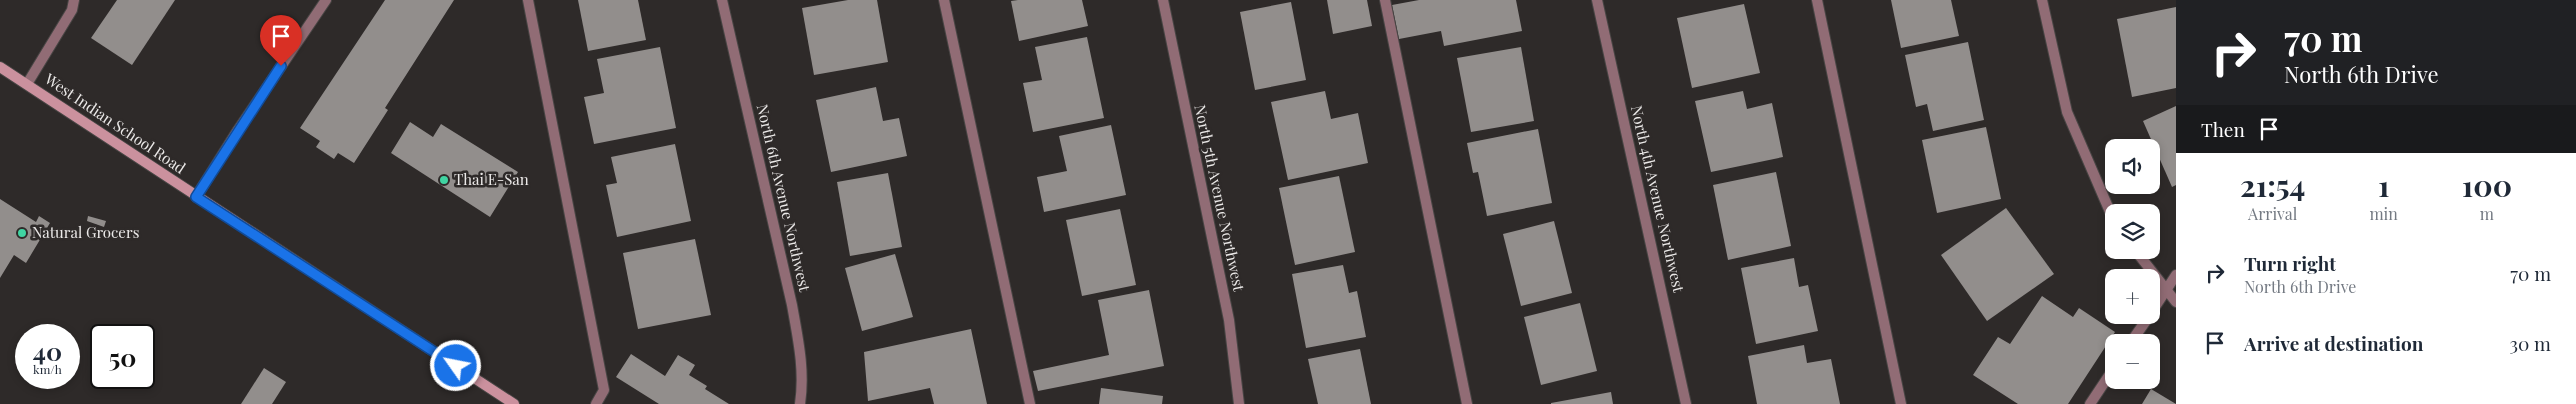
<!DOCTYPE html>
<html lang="en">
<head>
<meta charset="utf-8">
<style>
  body { margin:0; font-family:"Playfair Display",serif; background:#f2f2f3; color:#1f2937; height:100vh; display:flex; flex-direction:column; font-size:19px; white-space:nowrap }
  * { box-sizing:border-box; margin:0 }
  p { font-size:16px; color:#747a83 }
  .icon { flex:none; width:28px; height:28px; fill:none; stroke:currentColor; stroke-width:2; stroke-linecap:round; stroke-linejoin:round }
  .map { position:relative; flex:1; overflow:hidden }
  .panel { display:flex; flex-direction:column; background:#fff; width:400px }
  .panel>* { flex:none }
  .banner { background:#202124; color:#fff; overflow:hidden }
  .fabs { position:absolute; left:2105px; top:139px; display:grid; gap:10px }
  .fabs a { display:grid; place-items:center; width:55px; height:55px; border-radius:10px; background:#fff; box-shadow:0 2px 8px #0003; font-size:25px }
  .speed { position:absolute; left:15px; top:324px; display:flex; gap:10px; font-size:25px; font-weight:700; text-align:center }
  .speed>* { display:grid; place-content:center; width:65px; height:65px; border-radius:50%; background:#fff; box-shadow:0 2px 8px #0003; line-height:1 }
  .speed small { font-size:12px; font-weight:400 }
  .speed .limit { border:2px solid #111; border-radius:8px; background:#fff; color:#111 }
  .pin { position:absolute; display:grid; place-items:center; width:42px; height:42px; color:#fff; margin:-51px -21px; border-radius:50% 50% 50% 0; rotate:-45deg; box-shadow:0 0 5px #0007 }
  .pin .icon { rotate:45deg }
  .me { position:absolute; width:55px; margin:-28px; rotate:303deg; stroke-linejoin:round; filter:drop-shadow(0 0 4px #0008) }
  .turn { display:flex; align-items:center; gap:18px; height:105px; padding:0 25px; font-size:22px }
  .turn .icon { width:65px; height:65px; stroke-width:2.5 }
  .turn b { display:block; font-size:35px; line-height:42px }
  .then { display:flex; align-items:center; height:48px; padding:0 25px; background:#0003; gap:10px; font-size:19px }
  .eta { display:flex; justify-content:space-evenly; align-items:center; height:85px; text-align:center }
  .eta b { font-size:30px; font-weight:700; line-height:35px }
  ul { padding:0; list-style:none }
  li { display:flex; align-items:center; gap:15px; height:70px; padding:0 25px }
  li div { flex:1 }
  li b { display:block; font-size:19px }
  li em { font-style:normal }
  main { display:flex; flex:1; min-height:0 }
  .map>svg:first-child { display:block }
  .building { fill:#928e8c }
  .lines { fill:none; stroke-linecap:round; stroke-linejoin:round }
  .service-casing { stroke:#484544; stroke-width:12 }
  .minor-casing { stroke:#484544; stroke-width:12 }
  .secondary-casing { stroke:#484544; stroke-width:12 }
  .service { stroke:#916c75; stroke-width:10 }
  .minor { stroke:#916c75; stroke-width:10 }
  .secondary { stroke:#cb919e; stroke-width:10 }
  .route-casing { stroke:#114b97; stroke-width:12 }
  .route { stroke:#1a73e8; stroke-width:9 }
  .poi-dot { fill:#40d4a2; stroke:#2e2a29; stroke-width:2 }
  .labels { text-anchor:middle; stroke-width:5; stroke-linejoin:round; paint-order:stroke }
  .street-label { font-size:15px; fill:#ebe9e8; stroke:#2e2a29 }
  .poi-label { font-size:15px; fill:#ebe9e8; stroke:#2e2a29; text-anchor:start }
</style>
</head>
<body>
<main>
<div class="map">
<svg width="2176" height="404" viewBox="0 0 2176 404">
  <rect width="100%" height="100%" fill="#2e2a29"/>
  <!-- building -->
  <g class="building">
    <path d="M117,0H175L132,65L91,38Z"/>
    <path d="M385,0H454L385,108L388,110L354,163L338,153L334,159L316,147L320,141L300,128Z"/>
    <path d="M578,0H638L646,40L588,51Z"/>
    <path d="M848,0H877L888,62L814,75L802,8Z"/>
    <path d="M1018,0H1082L1088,26L1019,41L1011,1Z"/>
    <path d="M1327,0H1367L1372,26L1333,34Z"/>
    <path d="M1419,0H1516L1522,31L1444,46L1441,31L1399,39L1392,5Z"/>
    <path d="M1891,0H1951L1959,36L1901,48Z"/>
    <path d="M1291,2L1306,80L1255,90L1240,12Z"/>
    <path d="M1744,4L1760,73L1692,88L1677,18Z"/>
    <path d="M2176,7V88L2132,97L2117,19Z"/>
    <path d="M1087,37L1104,118L1033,132L1023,83L1042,80L1035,47Z"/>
    <path d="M1968,42L1984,120L1933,131L1927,104L1916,107L1905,55Z"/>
    <path d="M660,47L676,128L594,144L584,97L604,93L597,59Z"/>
    <path d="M1521,47L1534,121L1471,132L1457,58Z"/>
    <path d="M876,87L883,121L899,118L907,156L831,172L816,100Z"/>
    <path d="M1325,91L1331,119L1358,113L1368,163L1288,180L1271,102Z"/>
    <path d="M1743,91L1747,109L1772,103L1783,157L1711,172L1695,101Z"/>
    <path d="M2176,106V185L2172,187L2143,121Z"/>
    <path d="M410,122L433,137L441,124L518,172L490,217L391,153Z"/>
    <path d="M1111,125L1126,195L1044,212L1037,177L1067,171L1059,136Z"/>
    <path d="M1986,127L2001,199L1937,213L1922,140Z"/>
    <path d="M1538,129L1552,203L1487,216L1478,172L1473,173L1467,143Z"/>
    <path d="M675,144L691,221L617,237L606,185L617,183L611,157Z"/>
    <path d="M1776,172L1791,246L1728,260L1713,185Z"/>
    <path d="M888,173L902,247L850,256L837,182Z"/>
    <path d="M1339,176L1355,252L1295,265L1279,188Z"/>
    <path d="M0,199L36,222L39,216L50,223L26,263L14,255L0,278Z"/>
    <path d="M2006,208L2054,274L1987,321L1941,255Z"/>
    <path d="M1120,209L1136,285L1082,296L1066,220Z"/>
    <path d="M88,216L106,221L104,227L87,221Z"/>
    <path d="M1554,221L1572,293L1521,306L1503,234Z"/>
    <path d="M695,239L711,315L638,329L623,253Z"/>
    <path d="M895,254L913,317L862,331L845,268Z"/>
    <path d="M1794,258L1799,287L1808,285L1818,331L1756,344L1741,268Z"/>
    <path d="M1343,265L1349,293L1357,291L1366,337L1306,348L1292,274Z"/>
    <path d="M1149,290L1164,366L1038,391L1033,371L1109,355L1098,300Z"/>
    <path d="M2042,296L2073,317L2079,308L2115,332L2068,404H2018L1973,375L1998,337L2010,344Z"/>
    <path d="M1580,303L1597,371L1541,385L1524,317Z"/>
    <path d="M971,329L987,404H934L930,388L868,401L864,352Z"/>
    <path d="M1804,345L1807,363L1831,359L1840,404H1757L1748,356Z"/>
    <path d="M1360,349L1371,404H1318L1308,359Z"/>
    <path d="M631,354L665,376L678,355L695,365L689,375L707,386L705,389L729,404H659L616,377Z"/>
    <path d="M264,368L286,382L272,404H241Z"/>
    <path d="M1101,388L1163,396L1162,404H1099Z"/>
    <path d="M2151,389L2176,404H2142Z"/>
    <path d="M1611,392L1613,404H1551V403Z"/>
  </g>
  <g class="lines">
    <defs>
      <g id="service">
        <path d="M528,0L604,390L596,404"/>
        <path d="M944,0L1030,404"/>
        <path d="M1385,0L1467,404"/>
        <path d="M1817,0L1901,404"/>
        <path d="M27,84L72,10L74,0"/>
        <path d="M2151,313L2176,275"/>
        <path d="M2131,342L2150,315"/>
        <path d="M2090,404L2114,368"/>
      </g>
      <g id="minor">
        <path d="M722,0L792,305C798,339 805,370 800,404"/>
        <path d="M1163,0L1229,320L1239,404"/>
        <path d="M1597,0L1686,404"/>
        <path d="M2042,0L2067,112L2114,221"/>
        <path d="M196,197L238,130L326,0"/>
        <path d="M2135,250L2176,302"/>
      </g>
      <path id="secondary" d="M0,67L514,404"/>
    </defs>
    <!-- service casing -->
    <use href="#service" class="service-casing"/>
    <!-- minor casing -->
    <use href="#minor" class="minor-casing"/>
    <!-- secondary casing -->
    <use href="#secondary" class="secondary-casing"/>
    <!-- service -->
    <use href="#service" class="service"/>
    <!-- minor -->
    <use href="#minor" class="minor"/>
    <!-- secondary -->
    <use href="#secondary" class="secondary"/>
  </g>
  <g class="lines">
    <defs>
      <path id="route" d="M281,66L196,197L456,366"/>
    </defs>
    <!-- route casing -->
    <use href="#route" class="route-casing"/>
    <!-- route -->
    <use href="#route" class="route"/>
  </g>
  <!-- markers -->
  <g class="poi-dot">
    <circle cx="444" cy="180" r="5"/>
    <circle cx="22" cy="233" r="5"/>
  </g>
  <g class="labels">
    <!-- street labels -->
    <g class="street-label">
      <text transform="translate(115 124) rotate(34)" y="5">West Indian School Road</text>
      <text transform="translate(783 198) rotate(77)" y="5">North 6th Avenue Northwest</text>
      <text transform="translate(1219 198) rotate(78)" y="5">North 5th Avenue Northwest</text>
      <text transform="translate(1657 199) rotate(77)" y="5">North 4th Avenue Northwest</text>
    </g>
    <!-- poi labels -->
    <g class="poi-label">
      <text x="454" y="185">Thai E-San</text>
      <text x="32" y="238">Natural Grocers</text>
    </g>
  </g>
</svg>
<div class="fabs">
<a><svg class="icon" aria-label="sound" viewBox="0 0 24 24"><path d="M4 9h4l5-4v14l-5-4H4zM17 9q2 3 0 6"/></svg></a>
<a><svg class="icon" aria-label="layers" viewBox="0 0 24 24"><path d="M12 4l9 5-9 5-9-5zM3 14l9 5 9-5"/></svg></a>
<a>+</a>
<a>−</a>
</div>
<div class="speed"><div>40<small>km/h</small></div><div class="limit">50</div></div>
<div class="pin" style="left:281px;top:66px;background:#d93025"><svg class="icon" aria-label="arrive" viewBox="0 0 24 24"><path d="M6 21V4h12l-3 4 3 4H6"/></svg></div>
<svg class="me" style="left:456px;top:366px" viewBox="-20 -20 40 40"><circle r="17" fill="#1a73e8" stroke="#fff" stroke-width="3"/><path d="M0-11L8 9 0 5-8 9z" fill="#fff"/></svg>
</div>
<section class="panel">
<div class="banner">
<div class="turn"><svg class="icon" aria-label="right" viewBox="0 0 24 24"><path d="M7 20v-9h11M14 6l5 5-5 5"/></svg><div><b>70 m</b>North 6th Drive</div></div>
<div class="then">Then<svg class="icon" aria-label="arrive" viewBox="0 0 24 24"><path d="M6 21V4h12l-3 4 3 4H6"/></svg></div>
</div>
<div class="eta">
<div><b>21:54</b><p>Arrival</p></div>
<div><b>1</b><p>min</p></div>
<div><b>100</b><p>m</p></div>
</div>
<ul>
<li><svg class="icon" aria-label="right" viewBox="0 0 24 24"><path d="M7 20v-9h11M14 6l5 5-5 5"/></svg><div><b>Turn right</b><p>North 6th Drive</p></div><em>70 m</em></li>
<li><svg class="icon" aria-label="arrive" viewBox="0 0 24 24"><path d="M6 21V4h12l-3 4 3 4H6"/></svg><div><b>Arrive at destination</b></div><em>30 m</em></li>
</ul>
</section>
</main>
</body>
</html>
